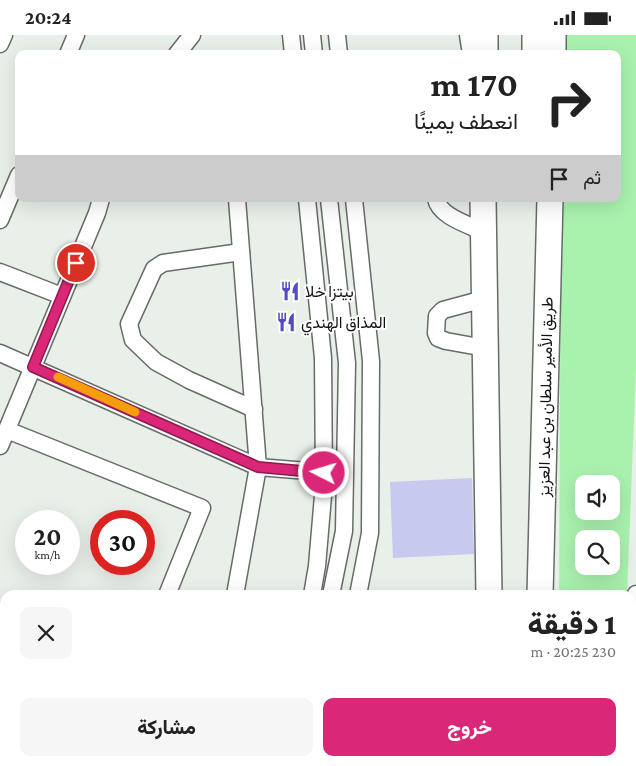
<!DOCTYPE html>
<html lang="ar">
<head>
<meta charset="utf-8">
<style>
  body { margin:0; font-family:"Crimson Pro",Vazirmatn,serif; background:#f6f6f6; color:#222; direction:rtl; height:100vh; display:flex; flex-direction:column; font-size:19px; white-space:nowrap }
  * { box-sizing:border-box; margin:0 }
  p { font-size:16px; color:#767676 }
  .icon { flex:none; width:28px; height:28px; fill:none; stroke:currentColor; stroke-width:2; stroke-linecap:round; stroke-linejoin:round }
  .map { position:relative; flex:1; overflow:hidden; direction:ltr }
  .drawer { position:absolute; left:0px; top:555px; width:636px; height:176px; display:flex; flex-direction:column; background:#fff; border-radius:15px 15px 0 0; box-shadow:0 5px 20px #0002; direction:rtl }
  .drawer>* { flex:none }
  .top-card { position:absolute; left:15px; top:15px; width:606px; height:152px; border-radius:10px; box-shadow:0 5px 20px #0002; direction:rtl; background:#fff; color:#222; overflow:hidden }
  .fabs { position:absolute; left:575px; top:440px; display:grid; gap:10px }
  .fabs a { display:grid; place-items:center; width:45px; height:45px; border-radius:10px; background:#fff; box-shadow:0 5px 20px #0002; font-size:25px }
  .speed { position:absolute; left:15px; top:475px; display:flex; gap:10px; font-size:25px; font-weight:700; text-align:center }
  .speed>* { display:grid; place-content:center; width:65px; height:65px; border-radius:50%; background:#fff; box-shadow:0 5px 20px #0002; line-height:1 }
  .speed small { font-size:12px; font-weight:400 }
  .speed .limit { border:8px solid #d22; background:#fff; color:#111 }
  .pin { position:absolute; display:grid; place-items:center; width:42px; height:42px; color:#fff; margin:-21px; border:2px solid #fff; border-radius:50%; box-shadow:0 1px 5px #0007 }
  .me { position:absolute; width:55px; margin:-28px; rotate:275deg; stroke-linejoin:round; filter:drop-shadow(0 0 4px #0008) }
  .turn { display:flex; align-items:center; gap:18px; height:105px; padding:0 20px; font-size:22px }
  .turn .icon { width:65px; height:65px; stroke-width:2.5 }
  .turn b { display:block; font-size:35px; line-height:42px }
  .then { display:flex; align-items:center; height:48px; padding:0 20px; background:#0003; gap:10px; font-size:19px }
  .round { display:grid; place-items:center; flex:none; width:52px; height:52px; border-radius:10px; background:#f6f6f6 }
  .overview { display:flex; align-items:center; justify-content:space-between; height:85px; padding:0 20px }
  h1 { font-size:30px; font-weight:800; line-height:38px }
  .cta { display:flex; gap:10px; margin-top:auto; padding:10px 20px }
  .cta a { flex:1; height:58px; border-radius:10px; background:#db2777; color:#fff; font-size:20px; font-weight:800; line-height:58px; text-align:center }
  .cta a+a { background:#f6f6f6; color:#222 }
  .status { display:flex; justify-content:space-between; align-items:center; height:35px; padding:0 25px; background:#fff; direction:ltr }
  .status svg { height:14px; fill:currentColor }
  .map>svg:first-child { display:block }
  .park { fill:#a9f2ae; fill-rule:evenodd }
  .building { fill:#c6caef }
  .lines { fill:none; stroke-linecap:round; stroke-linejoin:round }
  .minor-casing { stroke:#676c67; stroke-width:19 }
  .highway-casing { stroke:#676c67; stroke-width:28 }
  .minor { stroke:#fff; stroke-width:16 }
  .highway { stroke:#fff; stroke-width:25 }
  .route-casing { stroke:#8e194d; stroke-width:12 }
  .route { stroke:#db2777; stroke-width:9 }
  .slow { stroke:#f59e0b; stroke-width:9 }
  .labels { text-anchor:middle; stroke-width:4; stroke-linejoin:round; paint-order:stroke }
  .poi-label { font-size:16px; fill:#121412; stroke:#fff; text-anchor:start }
  .street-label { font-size:16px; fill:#121412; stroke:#fff }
</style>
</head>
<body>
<div class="status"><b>20:24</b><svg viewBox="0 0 49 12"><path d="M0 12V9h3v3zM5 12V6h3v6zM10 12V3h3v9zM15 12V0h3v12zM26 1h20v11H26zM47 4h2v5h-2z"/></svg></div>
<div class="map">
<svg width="636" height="731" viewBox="0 0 636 731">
  <rect width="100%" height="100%" fill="#e9efe9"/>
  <!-- park -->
  <g class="park">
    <path d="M562,0H636V333L627,560H559L561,164H618V19H562ZM584,449H611V476H584ZM584,504H611V531H584Z"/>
    <path d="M0,633L5,635V701L0,699Z"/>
    <rect x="558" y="726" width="62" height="5"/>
  </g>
  <!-- building -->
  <path class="building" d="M472,443L474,519L393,523L390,447Z"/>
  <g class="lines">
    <defs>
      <g id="minor">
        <path d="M291,0L293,19"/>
        <path d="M312,0L314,19"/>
        <path d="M337,0L339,19"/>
        <path d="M468,0L471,19"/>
        <path d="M0,9L4,0"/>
        <path d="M68,19L76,0"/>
        <path d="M177,19L192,0"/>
        <path d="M307,164L323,323L324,449L317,531L312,560"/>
        <path d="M329,164L347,328L344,496L331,560"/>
        <path d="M354,164L371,326L370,498L358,560"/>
        <path d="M436,164C440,182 468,189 483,197"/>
        <path d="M0,185L19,140"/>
        <path d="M241,217L163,228L154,234L129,289L133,305L156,327L189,345L254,374"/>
        <path d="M0,237L62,261"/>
        <path d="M484,264L443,275L437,281L436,298L438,303L446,306L485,313"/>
        <path d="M0,318L258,432L333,438"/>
        <path d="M7,395L202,473L167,560"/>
        <path d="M0,411L97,178L101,164"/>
        <path d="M235,560L258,432L237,164"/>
        <path d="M0,585L5,587"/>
        <path d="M631,717L636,559"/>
        <path d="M99,731L101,726"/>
        <path d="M205,731L206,726"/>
        <path d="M279,731L280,726"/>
        <path d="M298,731L299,726"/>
        <path d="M325,731L326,726"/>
      </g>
      <g id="highway">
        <path d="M485,19V0"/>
        <path d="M535,19V0"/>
        <path d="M553,19V0"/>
        <path d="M483,164L489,560"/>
        <path d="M540,560L550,164"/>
        <path d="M490,726V731"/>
        <path d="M538,726V731"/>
      </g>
    </defs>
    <!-- minor casing -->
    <use href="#minor" class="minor-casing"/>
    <!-- highway casing -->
    <use href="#highway" class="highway-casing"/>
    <!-- minor -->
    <use href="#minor" class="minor"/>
    <!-- highway -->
    <use href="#highway" class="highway"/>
  </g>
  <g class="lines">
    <defs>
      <path id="route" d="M76,228L33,332L258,432L324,438"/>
    </defs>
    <!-- route casing -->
    <use href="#route" class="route-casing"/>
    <!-- route -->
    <use href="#route" class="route"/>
    <!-- slow -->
    <path class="slow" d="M58,342L135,377"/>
  </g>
  <!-- icons -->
  <defs>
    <symbol id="restaurant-bare" viewBox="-9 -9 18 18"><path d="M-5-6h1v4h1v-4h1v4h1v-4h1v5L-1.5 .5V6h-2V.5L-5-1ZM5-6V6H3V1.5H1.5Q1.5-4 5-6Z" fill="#534bc2" stroke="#fff" stroke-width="2.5" paint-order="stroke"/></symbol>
  </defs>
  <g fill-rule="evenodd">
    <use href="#restaurant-bare" x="276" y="242" width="28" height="28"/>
    <use href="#restaurant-bare" x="272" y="273" width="28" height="28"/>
  </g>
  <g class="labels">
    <!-- poi labels -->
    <g class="poi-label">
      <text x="305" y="262">بيتزا خلا</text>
      <text x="301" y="293">المذاق الهندي</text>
    </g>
    <!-- street labels -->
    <g class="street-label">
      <text transform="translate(545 362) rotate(-89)" y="6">طريق الأمير سلطان بن عبد العزيز</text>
    </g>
  </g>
</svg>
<div class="fabs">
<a><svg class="icon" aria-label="sound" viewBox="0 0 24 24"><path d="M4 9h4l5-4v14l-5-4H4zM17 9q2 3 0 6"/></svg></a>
<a><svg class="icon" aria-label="search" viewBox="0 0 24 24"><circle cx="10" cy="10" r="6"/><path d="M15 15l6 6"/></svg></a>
</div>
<div class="speed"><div>20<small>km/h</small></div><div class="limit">30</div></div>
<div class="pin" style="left:76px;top:228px;background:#d93025"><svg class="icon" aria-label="arrive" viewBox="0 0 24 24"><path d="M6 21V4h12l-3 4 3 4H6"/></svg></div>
<svg class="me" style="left:324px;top:438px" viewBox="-20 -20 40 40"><circle r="17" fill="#db2777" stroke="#fff" stroke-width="3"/><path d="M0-11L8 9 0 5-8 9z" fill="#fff"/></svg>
<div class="top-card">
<div class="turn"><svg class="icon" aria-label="right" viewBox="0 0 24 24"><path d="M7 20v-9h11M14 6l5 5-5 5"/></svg><div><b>170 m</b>انعطف يمينًا</div></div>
<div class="then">ثم<svg class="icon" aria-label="arrive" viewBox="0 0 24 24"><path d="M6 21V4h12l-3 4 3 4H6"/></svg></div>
</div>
<section class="drawer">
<div class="overview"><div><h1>1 دقيقة</h1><p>230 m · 20:25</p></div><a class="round"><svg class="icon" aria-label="close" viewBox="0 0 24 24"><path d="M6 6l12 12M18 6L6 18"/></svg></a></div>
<div class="cta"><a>خروج</a><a>مشاركة</a></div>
</section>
</div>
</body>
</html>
